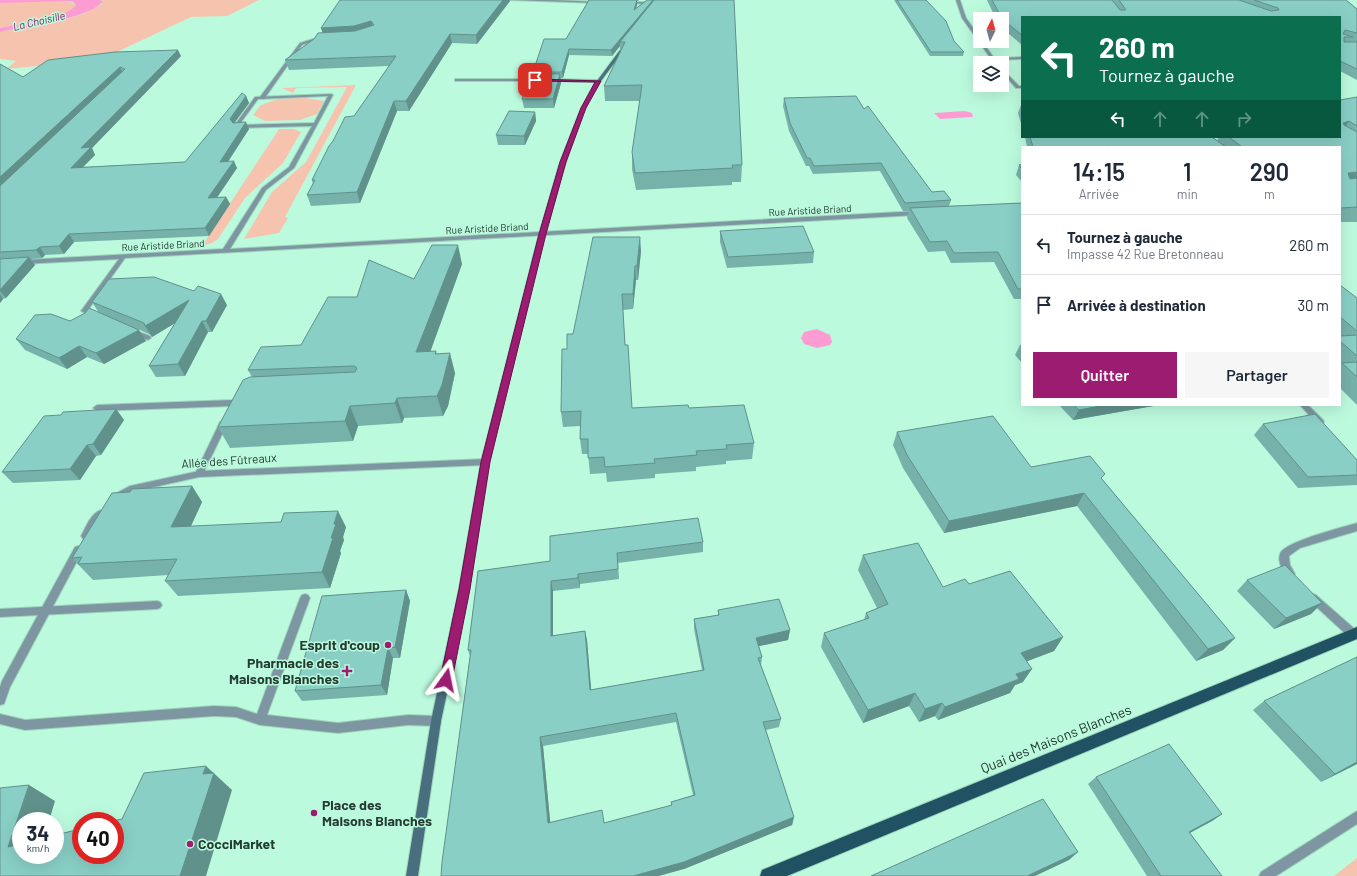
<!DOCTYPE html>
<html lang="fr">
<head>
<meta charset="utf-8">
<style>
  body { margin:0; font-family:Barlow,sans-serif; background:#f6f6f7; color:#1f2937; height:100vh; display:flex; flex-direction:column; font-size:15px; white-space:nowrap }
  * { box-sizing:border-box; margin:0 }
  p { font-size:13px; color:#747a83 }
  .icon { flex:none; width:22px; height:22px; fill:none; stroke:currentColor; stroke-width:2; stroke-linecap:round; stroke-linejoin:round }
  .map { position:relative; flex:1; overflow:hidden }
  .panel { position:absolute; left:1021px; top:146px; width:320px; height:260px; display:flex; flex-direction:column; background:#fff; border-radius:0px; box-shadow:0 4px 16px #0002 }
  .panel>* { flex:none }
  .banner { position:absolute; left:1021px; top:16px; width:320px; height:122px; border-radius:0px; box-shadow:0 4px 16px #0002; background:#0b6e4f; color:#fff; overflow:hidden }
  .needle { width:26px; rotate:5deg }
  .buttons { position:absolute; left:973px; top:12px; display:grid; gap:8px }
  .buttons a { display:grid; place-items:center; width:36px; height:36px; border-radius:0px; background:#fff; box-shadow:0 4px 16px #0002; font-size:20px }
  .speed { position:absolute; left:12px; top:812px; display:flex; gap:8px; font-size:20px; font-weight:700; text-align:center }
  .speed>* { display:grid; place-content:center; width:52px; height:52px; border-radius:50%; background:#fff; box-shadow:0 4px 16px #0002; line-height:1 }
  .speed small { font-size:10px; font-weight:400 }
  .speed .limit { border:6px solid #d22; background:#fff; color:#111 }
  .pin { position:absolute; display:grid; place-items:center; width:34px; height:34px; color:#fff; margin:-17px; border-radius:8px; box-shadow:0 2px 6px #0006 }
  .me { position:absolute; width:44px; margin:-22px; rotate:12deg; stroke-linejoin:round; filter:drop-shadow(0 0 3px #0008) }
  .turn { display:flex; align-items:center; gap:14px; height:84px; padding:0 12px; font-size:18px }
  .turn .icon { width:52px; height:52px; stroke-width:2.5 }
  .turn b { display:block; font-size:28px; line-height:34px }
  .lanes { display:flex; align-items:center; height:38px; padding:0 12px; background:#0003; justify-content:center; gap:20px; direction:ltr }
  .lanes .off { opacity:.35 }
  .eta { display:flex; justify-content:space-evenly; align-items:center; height:68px; text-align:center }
  .eta b { font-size:24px; font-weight:600; line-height:28px }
  .button { display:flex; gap:8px; margin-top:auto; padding:8px 12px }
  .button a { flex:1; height:46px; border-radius:0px; background:#9b1c71; color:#fff; font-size:16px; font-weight:600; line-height:46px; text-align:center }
  .button a+a { background:#f6f6f7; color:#1f2937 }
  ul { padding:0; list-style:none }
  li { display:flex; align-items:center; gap:12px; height:60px; padding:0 12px; border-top:1px solid #e0e1e3 }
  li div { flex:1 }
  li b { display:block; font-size:15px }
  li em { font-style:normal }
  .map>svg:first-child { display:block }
  .green { fill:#f6c4ae }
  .water { fill:#fc9cd2 }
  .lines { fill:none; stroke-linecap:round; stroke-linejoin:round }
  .lane-casing { stroke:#9dd4bb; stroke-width:2 }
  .street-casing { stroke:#9dd4bb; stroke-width:2 }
  .secondary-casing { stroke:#9dd4bb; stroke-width:2 }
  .primary-casing { stroke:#9dd4bb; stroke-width:2 }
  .lane { fill:#7d96a1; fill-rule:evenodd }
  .street { fill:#7d96a1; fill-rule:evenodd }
  .secondary { fill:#496e7e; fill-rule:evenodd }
  .primary { fill:#205264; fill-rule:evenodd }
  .wall { fill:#76b2aa; fill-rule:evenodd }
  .shaded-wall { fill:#60918b }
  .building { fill:#89cfc6; stroke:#60918b; fill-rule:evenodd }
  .route { fill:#9b1c71; stroke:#651249 }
  .poi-dot { fill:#9b1c71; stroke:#bcfade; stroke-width:1.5 }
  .labels { text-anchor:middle; stroke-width:3; stroke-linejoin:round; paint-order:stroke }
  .far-street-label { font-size:10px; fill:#233b31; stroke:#bcfade }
  .far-water-label { font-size:11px; font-style:italic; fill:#861d62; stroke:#bcfade }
  .street-label { font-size:12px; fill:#233b31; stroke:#bcfade }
  .near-poi-label { font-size:14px; font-weight:bold; fill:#233b31; stroke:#bcfade; text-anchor:end }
  .near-street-label { font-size:14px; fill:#233b31; stroke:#bcfade }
</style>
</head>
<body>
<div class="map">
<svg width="1357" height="876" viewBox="0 0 1357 876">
  <rect width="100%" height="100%" fill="#bcfade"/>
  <!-- green -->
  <g class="green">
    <path d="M42,0C52,0 70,0 76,5C65,20 18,24 0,28V3Z"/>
    <path d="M100,0H259L227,16L191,17L100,60L6,69L16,61L0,59V32C33,24 73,23 102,4L103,2Z"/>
    <path d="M356,85L285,217L288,218L279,233L244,239L272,192L306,162L347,87L296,88L293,93L282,88Z"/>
    <path d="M281,98H306L324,101L317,114L300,120L265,121L253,115L261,105Z"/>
    <path d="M279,129H294L301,132L283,163L245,198L218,239L212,243L202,246Z"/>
    <path d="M1357,858V876H1334Z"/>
  </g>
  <!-- water -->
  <g class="water">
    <path d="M0,0H100L103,2C85,20 25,26 0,32V28C18,24 66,19 76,5L73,2L68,1L0,3Z"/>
    <path d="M965,111L972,113L973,117L940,119L934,113Z"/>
    <path d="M817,329L830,335L832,342L830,345L817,348L804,344L801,338L804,332Z"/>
  </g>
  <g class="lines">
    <defs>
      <g id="lane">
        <path d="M324,38V40L313,41L302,45L264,99H260V97L300,43L313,39Z"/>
        <path d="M240,397L244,400L243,402L233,406L97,411L93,408L97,405L232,400Z"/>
        <path d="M224,419L228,422L203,474L202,476H196L195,474L220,422Z"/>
        <path d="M157,601L160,602L162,605L160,608L157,609L0,617V609Z"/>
      </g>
      <g id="street">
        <path d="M510,0H555L599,2L597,3Z"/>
        <path d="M956,0H960L966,18L980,38V41H982L994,58L1022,57V59L996,60L998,63H994L962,18Z"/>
        <path d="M627,2H653L655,3L626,4Z"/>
        <path d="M1002,69L1019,86H1022V88H1016L1002,72Z"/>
        <path d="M456,79H539L541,80L539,81H455V79Z"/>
        <path d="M551,79L599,80L601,81L599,82L550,81V79Z"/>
        <path d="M331,94L333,95L294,168L266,190L230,249L918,211L921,213L918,215L125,258L88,310L98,315V317L96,318L81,311L119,259L23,264L20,262L23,260L223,249L262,188L289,167L312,126L236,128L234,127V126L255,97ZM328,96L314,123L239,125L258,99Z"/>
        <path d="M134,330L150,336L151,338L148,340L132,333L131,332Z"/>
        <path d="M1300,405H1308L1323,420L1324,422L1323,424H1317Z"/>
        <path d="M485,459L488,460L489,462L488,464L485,465L199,477L132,492L116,500L113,499L112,497L113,495L130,486L199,471Z"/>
        <path d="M101,510L104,511L105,513L97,523L89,539L86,540L83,539L81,536C86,527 91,513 101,510Z"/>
        <path d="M1357,523V531L1300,548L1289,556L1290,565L1295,574L1293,577L1290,578L1287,577C1283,570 1277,562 1280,554C1283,542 1344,527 1357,523Z"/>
        <path d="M78,546L81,547L83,550L10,687L4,704L0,705V687L2,681L75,547Z"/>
        <path d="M305,594L308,595L310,598L267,715L338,723L408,715L436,716L440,717L441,721L440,725L436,726L408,725L338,733L260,725L236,717L214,716L25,730L0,724V714L25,720L214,706L236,707L257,714L300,598L302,595Z"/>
        <path d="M1313,594L1316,595L1357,631V637L1353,638L1349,637L1310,601L1308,598L1310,595Z"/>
        <path d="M1357,811V824L1276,876H1259L1261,872Z"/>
      </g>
      <path id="secondary" d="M626,42L629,43L601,81L585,108L566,162L545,234L489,462L469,589L441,721L418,876H406L431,721L459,589L481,462L539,234L560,162L581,108L597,81Z"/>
      <path id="primary" d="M1357,627V639L787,876H760L762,870Z"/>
    </defs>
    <!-- lane casing -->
    <use href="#lane" class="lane-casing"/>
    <!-- street casing -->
    <use href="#street" class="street-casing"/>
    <!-- secondary casing -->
    <use href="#secondary" class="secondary-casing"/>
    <!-- primary casing -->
    <use href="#primary" class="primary-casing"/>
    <!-- lane -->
    <use href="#lane" class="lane"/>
    <!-- street -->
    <use href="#street" class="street"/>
    <!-- secondary -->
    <use href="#secondary" class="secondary"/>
    <!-- primary -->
    <use href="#primary" class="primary"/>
  </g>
  <!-- wall -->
  <g class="wall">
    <path d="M589,0H639L638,1H637V5L636,8L647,0H734L742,165L741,182H732V185L636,190L632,169V152L640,101H605L604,86L620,52V46L612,56L569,55L563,78H561V83L554,108H524L522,99L533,74V72L566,39Z"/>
    <path d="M894,0H926L954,41L964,52L963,56H930Z"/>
    <path d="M987,0H1346L1357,9V80L1340,71V17H1022V45L1002,28V19H996Z"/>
    <path d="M510,1L477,44L452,43L409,111H397L360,203L311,206L307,195L313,184L312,180L333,141L354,116L389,66L289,70L285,60L323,33L321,28Z"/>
    <path d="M181,56L92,148L95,155L83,167L185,162L246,96L249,103L235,122L249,129L228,162L237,168L217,197H226L230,204L209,236L74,242L64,254L45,255L42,258L31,259L35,265L6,298L3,299L0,303V64L23,77Z"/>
    <path d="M1357,97V222H1340V147H1027L1025,137H1212L1217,141L1219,137H1340Z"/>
    <path d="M784,98L864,109L932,192L951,200L949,206L1022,203V299H1014L994,262L951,263L945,251L928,252L907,218L909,211H903L880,171L813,174L809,166H806L789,131L783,106Z"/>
    <path d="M1021,105H1022V127L1018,113Z"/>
    <path d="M535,112L536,121L525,145H498L496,135Z"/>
    <path d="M1022,164V182L1016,175L1019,165Z"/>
    <path d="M720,231L814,252L813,263L727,268L720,242Z"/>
    <path d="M641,251L638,280H636L633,309L623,310L625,345L632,408H689L754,443L752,459L726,461V464L696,467V471L655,474V478L607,482L606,473L590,474L588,454H582L580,439V426L563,427L561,412L567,349L573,334Z"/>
    <path d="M462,264L430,351H436L437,354L455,373L448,406L443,416L404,418L402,423L358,426L353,441L230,448L218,427L252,377L248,370L301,345L414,279Z"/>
    <path d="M1340,285L1357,298V405L1340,388Z"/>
    <path d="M92,302L227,305L212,332H208L185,376L156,377L149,366L175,323L152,337L151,335L138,329L146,341L104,364L87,357L67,369L25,350L16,339L70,321L99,313Z"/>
    <path d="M1022,344V363L1015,355L1020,345Z"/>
    <path d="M1059,405H1159L1073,420Z"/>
    <path d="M116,409L124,420L101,455L96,456L80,480L13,483L2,472L61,415Z"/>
    <path d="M1263,424L1357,460V485L1298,488L1254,435Z"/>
    <path d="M897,432L1031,467L1102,479L1235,638L1223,650L1196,661L1077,506L944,533L903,468L893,445Z"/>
    <path d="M192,486L202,502L191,526L346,527L343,537L344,540L340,551L341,553L330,588L178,596L165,581L168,575L93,580L72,558L130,492Z"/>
    <path d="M703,542V552L618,563L619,579L580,584V588L553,591V636L585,631L587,640L591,690L702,670L694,629V619L718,615V610L790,630L788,640L759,646L762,657L761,665L781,719L779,727L766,730L794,817L792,825L684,869L441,876L470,656L468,650L478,571ZM676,722L693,795L671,802V806L604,823V818L550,822L543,746Z"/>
    <path d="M863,555L943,587L969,584L1063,637L1054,651L1027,661L1023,682L1015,685L1010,693L938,720L935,716L919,722L909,706L863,723L821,647L824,633L864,620L866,613L877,608L858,570Z"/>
    <path d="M1247,580L1322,603L1311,614L1274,629L1237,591Z"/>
    <path d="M406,590L410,601L400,658H393L387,695L302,701L295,691Z"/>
    <path d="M1357,657V764L1321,782L1253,710L1264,701Z"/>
    <path d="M1096,777L1222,814L1212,821L1190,833L1222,876H1147L1088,784Z"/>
  </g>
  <!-- shaded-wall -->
  <g class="shaded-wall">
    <path d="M503,0H510V1L477,44L476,35Z"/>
    <path d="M637,0V5L634,15V10Z"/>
    <path d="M653,0V5L620,42V46L612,56L611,50Z"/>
    <path d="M371,21L374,30L324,37L321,28Z"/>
    <path d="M450,34L452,43L409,111L406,101Z"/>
    <path d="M569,49V55L563,78L562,72Z"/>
    <path d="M178,50L181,56L92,148L95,155L75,175L71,168L81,148Z"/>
    <path d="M120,67L123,74L0,189V177Z"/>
    <path d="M560,74L561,83L554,108L553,99Z"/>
    <path d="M246,96L249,103L232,126L230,119Z"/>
    <path d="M394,101L397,111L360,203L357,192Z"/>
    <path d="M535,112L536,121L525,145L524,136Z"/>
    <path d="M1349,121L1341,135L1343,123Z"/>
    <path d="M246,122L249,129L223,169L220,162Z"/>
    <path d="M234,161L237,168L212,205L208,198Z"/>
    <path d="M1357,172V185L1340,188L1348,173Z"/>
    <path d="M226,197L230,204L209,236L205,228Z"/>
    <path d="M69,234L74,242L64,254L59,246Z"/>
    <path d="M640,237L641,251L638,280L637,266Z"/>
    <path d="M458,245L462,264L423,372L416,352Z"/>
    <path d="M40,247L45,255L42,258L36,250Z"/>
    <path d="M29,257L35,265L6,298L0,291V290Z"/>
    <path d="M635,266L636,280L633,309V294Z"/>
    <path d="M0,294L3,299L0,303Z"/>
    <path d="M221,294L227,305L212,332L206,321Z"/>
    <path d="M189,300L195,311L152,337L145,326Z"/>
    <path d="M202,321L208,332L185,376L178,364Z"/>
    <path d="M139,330L146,341L104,364L96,353Z"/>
    <path d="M79,346L87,357L67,369L59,358Z"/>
    <path d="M450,353L455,373L448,406L443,416L437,396Z"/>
    <path d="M397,398L404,418L402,423L395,403Z"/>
    <path d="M1105,405H1159L1073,420L1079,410Z"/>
    <path d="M350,406L358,426L353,441L345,421Z"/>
    <path d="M116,409L124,420L101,455L93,444Z"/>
    <path d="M87,445L96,456L80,480L70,469Z"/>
    <path d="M192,486L202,502L183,543L171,527Z"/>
    <path d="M1084,493L1077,506L944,533L949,521Z"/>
    <path d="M338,511L346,527L343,537L344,540L340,551L341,553L330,588L322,572L331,538L334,524Z"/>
    <path d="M578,574L580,584V588L578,578Z"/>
    <path d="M551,581L553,591V646L551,636Z"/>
    <path d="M406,590L410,601L400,658L395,647Z"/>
    <path d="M1322,603L1311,614L1274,629L1286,618Z"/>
    <path d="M790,630L788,640L755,647L756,638Z"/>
    <path d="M585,631L587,640L592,699L590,690Z"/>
    <path d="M1063,637L1054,651L1012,667L1021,653Z"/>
    <path d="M1235,638L1223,650L1196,661L1208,649Z"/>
    <path d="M388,648L393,658L387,695L381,685Z"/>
    <path d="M1032,669L1023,682L1015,685L1010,693L938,720L945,707L1016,674Z"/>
    <path d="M915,693L909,706L863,723L868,710Z"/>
    <path d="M942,703L935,716L919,722L925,709Z"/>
    <path d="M540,737L543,746L551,830L548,823Z"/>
    <path d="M1357,762V764L1321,782L1335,774Z"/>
    <path d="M206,766L232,790L206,876H180L203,774Z"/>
    <path d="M29,785L55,801L49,821H21V853L8,847Z"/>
    <path d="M1222,814L1212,821L1180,838L1189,832Z"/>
    <path d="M794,817L792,825L684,869L659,876H633Z"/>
    <path d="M1078,852L1069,860L1035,876H1027Z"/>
  </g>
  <!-- building -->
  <g class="building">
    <path d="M340,0H503L476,35L450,34L406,101H394L357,192L307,195L315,180H312L329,146L333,141L345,117L354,116L396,56L285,60L314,39L318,33L355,31L374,25L371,21L354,26L321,28Z"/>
    <path d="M589,0H637L634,10L647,0H653L611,50L569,49L562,72H533L544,39H566Z"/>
    <path d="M654,0H734L742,165H732L733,168L635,173L632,152L642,85L604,86L625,42H620Z"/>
    <path d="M897,0H926L946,21L954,41L964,52H931Z"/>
    <path d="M992,0H1112L1120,10H1126L1119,0H1239L1271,11L1279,10L1278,8L1254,0H1346L1357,9V33L1345,30L1343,34L1353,37H1344V42H1357V69L1340,61V17H1022V35L1003,20Z"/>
    <path d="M178,50L81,148L91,147L71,168L185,162L242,93L246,96L230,119L233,123L246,122L220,162L234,161L208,198L226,197L205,228L69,234L59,246L40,247L36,250L0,252V186L125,69L120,67L0,177V64L23,77L48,60L115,52Z"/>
    <path d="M531,74H560L553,99H522Z"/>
    <path d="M856,96L864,109L868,106L932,192L944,191L951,200L905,203L881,163L814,166L810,158H807L790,123L784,98Z"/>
    <path d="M1357,97V126L1349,121L1343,123L1344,125L1357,132V172L1348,173L1350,179L1357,178V207L1340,208V147H1242L1229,137H1340V100Z"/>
    <path d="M509,111L535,112L524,136L496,135Z"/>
    <path d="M1030,137H1212L1226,147H1109L1108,146L1106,147H1033Z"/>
    <path d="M1022,164V169L1019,165Z"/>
    <path d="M1022,203V289H1018L998,252L954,253L947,241L930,242L910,208Z"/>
    <path d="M803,226L814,252L728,257L720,231Z"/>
    <path d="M593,237H640L637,266H635L633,294H622L625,345H628L632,408L688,405L689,408L744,405L754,443L726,445L727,449L696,451L697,455L654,459L655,463L605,467L604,457L588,458V439H580L581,411L561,412L562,349H567V334H573Z"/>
    <path d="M432,245H458L416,352L436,351L435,354L450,353L442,385L437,396L397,398L395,403L350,406L345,421L218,427L243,380L250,377L355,372L357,368L354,366L248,370L261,347L301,345L328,297H357L369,260L414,279Z"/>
    <path d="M29,257L0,290V259Z"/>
    <path d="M154,277L194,291L198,286L221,294L206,321H202L178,364L149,366L189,300L145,326L144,323L92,302L109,279Z"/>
    <path d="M1340,285L1357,298V331L1340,317Z"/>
    <path d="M89,308L139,330L96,353L79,346L59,358L16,339L35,315L51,314L70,321L85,313Z"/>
    <path d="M1357,335V356L1340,341V336Z"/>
    <path d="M1357,362V377L1342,363Z"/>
    <path d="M1074,405H1105L1079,410Z"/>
    <path d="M116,409L93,444L87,445L70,469L2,472L44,416L61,415L63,412Z"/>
    <path d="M1315,414L1357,460V475L1308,477L1263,424Z"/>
    <path d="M993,416L1031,467L1090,456L1105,474L1101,478L1235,638L1208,649L1084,493L949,521L907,455L897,432Z"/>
    <path d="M192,486L171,527L281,522L284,513L338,511L334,524H336L331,538H333L322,572L165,581L177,559L78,564L82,557L72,558L112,493L130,492L132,489Z"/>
    <path d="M698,518L703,542L617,553L618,569L578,574V578L551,581V636L585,631L590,690L704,670L694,619L719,615L718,610L779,599L790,630L756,638L762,657L758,658L781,719L763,722L794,817L684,862L633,876H441L442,862L471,650H468L478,571L550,561V536ZM676,713L695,795L671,802L672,805L604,823L602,810L548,823L540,737Z"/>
    <path d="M918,543L943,587L965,579L969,584L1010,571L1063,637L1021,653L1032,669L1016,674L1019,679L945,707L942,703L925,709L915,693L868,710L824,633L869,618L866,613L888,604L863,555Z"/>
    <path d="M1285,565L1322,603L1286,618L1247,580Z"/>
    <path d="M406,590L395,647L388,648L381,685L295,691L322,596Z"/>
    <path d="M1357,657V762L1335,774L1264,701Z"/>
    <path d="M1169,744L1222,814L1189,832L1222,876H1161L1096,777Z"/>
    <path d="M206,766L203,774L214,773L180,876H0V788L29,785L8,847L21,844V855H55V835L81,829V855H115V821H113L122,819L144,773Z"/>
    <path d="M1043,799L1078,852L1027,876H871Z"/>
  </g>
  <!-- route -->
  <path class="route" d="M535,79L601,81L586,108L566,162L546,234L490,462L470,589L452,680L450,684L446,686L441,684L440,680L459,589L481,462L539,234L560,162L581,108L595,82L534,81Z"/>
  <!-- markers -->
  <g class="poi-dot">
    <circle cx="388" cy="645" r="4"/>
    <path d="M345 665h4v4h4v4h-4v4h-4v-4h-4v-4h4z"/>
    <circle cx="314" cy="813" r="4"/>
    <circle cx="190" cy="844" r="4"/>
  </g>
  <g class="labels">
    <!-- far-street labels -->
    <g class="far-street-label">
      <text transform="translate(810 210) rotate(-3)" y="4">Rue Aristide Briand</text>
      <text transform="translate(487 228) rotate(-3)" y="4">Rue Aristide Briand</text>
      <text transform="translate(163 245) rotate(-3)" y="4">Rue Aristide Briand</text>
    </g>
    <!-- far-water labels -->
    <g class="far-water-label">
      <text transform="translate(39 21) rotate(-13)" y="4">La Choisille</text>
    </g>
    <!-- street labels -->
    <g class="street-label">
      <text transform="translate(229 461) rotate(-4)" y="4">Allée des Fûtreaux</text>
    </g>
    <!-- near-poi labels -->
    <g class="near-poi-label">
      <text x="380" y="650">Esprit d'coup</text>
      <text x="339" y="668">Pharmacie des<tspan x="339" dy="16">Maisons Blanches</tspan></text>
      <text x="322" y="810" text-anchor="start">Place des<tspan x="322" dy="16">Maisons Blanches</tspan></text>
      <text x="198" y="849" text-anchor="start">CocciMarket</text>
    </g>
    <!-- near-street labels -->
    <g class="near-street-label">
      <text transform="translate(1056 739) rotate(-22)" y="5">Quai des Maisons Blanches</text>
    </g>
  </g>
</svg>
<div class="buttons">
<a><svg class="needle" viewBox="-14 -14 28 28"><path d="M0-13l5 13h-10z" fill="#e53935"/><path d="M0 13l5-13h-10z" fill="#747a83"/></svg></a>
<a><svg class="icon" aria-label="layers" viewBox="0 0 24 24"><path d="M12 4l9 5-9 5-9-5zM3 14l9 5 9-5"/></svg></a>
</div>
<div class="speed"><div>34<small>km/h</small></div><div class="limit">40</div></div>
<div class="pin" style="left:535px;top:80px;background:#d93025"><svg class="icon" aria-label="arrive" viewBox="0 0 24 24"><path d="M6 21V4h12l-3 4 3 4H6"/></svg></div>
<svg class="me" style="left:446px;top:680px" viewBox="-20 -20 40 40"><path d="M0-17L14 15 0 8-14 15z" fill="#9b1c71" stroke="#fff" stroke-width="4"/></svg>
<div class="banner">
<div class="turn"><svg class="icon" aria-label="left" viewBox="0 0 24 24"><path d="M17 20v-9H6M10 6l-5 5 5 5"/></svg><div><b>260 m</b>Tournez à gauche</div></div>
<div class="lanes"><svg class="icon" aria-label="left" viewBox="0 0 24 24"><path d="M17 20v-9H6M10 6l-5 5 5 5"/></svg><svg class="icon off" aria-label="ahead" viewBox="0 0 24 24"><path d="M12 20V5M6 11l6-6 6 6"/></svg><svg class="icon off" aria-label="ahead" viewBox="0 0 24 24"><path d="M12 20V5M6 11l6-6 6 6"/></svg><svg class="icon off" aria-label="right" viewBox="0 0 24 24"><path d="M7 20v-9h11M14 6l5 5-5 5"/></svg></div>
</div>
<section class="panel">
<div class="eta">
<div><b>14:15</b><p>Arrivée</p></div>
<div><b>1</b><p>min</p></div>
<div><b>290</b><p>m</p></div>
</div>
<ul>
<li><svg class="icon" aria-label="left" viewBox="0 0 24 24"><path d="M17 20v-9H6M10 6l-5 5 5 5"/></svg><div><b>Tournez à gauche</b><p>Impasse 42 Rue Bretonneau</p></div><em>260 m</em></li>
<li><svg class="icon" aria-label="arrive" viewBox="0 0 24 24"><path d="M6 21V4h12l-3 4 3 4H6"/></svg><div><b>Arrivée à destination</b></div><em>30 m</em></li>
</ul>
<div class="button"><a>Quitter</a><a>Partager</a></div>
</section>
</div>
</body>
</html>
